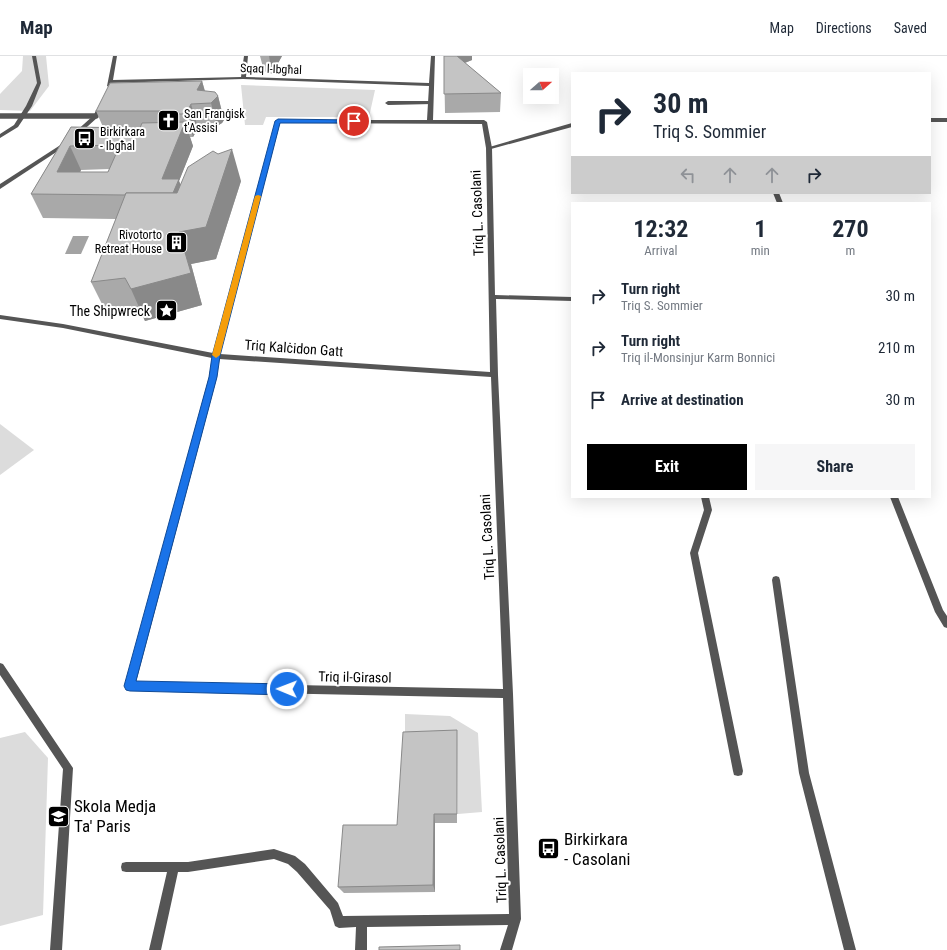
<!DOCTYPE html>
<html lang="en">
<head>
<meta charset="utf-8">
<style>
  body { margin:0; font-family:"Roboto Condensed",sans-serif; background:#f6f6f7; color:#1f2937; height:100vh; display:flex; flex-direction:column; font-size:15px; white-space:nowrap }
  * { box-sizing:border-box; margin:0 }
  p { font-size:13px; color:#747a83 }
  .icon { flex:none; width:22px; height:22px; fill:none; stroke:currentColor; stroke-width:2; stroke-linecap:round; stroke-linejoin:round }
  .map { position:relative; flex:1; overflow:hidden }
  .details { position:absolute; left:571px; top:146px; width:360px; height:296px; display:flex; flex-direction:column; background:#fff; border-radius:0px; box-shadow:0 4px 16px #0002 }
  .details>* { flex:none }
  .banner { position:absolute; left:571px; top:16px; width:360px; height:122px; border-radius:0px; box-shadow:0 4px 16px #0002; background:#fff; color:#1f2937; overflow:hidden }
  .needle { width:26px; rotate:69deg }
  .tools { position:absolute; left:523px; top:12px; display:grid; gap:8px }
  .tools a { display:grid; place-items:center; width:36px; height:36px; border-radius:0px; background:#fff; box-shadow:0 4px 16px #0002; font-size:20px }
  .pin { position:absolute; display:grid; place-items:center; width:34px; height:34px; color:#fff; margin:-17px; border:2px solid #fff; border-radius:50%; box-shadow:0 1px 4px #0007 }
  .me { position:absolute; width:44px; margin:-22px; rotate:271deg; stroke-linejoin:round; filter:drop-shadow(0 0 3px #0008) }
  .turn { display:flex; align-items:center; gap:14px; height:84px; padding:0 16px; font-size:18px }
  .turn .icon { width:52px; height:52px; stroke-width:2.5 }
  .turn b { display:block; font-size:28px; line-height:34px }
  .lanes { display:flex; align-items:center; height:38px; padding:0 16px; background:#0003; justify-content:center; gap:20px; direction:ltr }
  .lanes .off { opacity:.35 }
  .eta { display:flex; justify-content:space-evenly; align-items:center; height:68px; text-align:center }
  .eta b { font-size:24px; font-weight:700; line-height:28px }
  .cta { display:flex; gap:8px; margin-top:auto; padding:8px 16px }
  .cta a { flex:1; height:46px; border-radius:0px; background:#000; color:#fff; font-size:16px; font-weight:700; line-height:46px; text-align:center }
  .cta a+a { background:#f6f6f7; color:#1f2937 }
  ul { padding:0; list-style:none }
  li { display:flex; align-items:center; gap:12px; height:52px; padding:0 16px }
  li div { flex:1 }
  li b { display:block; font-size:15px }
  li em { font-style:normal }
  header { display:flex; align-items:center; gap:24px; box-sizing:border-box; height:56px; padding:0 20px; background:#fff; border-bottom:1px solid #e0e1e3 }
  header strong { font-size:19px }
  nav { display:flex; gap:22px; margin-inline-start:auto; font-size:14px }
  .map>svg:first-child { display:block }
  .green { fill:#dcdcdc }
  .water { fill:#a3a3a3 }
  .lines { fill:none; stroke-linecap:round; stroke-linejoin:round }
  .service { fill:#555; fill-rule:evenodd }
  .minor { fill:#555; fill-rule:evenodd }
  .minor-bridge { stroke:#555; stroke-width:5.5 }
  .wall { fill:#a9a9a9; fill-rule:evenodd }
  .shaded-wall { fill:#898989 }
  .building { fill:#c4c4c4; stroke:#898989; fill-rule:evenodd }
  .route { fill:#1a73e8; stroke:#114b97 }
  .slow { fill:#f59e0b }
  .labels { text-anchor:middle; stroke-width:4; stroke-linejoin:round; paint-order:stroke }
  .far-street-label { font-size:12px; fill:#000; stroke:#fff }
  .far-poi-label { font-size:12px; fill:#000; stroke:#fff; text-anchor:start }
  .street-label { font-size:14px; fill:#000; stroke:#fff }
  .poi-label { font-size:14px; fill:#000; stroke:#fff; text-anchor:end }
  .near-poi-label { font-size:17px; fill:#000; stroke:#fff; text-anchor:start }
</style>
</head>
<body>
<header>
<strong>Map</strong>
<nav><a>Map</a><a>Directions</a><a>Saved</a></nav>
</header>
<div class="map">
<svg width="947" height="894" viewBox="0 0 947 894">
  <rect width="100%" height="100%" fill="#fff"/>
  <!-- green -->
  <g class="green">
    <path d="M23,0H46L49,30L30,55L0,54V38L22,15Z"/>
    <path d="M241,29L375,34L369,61H266L263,69H245Z"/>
    <path d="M0,368L34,394L0,419Z"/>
    <path d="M405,658L450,660L478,677L482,756L458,758L457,686L405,687Z"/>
    <path d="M25,676L48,702L43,859L0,870V682Z"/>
  </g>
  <!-- water -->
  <path class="water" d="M73,180H89L81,198H65Z"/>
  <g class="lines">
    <!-- service -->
    <g class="service">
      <path d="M32,0H36L41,27L32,50L18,71L0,82V78L14,69L26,50L37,27Z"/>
      <path d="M431,45L433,46V48L388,49L385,47L388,45Z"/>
      <path d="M572,67V71L491,93L486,92Z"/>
      <path d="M701,441H709L712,454L698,497L743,715L742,719L738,720L734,719L733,715L690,497L704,454Z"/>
      <path d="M776,520L779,521L780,524L809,717L856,894H844L799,717L772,524L773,521Z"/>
      <path d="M0,607L3,608L73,712L62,894H50L63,713L0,619Z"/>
    </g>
    <!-- minor -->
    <g class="minor">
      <path d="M113,0H117L113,24L241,21L244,0H248L246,21L429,27L431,0H435L433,64H484L487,66L492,92L495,239L572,241V245L496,243L498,319L513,638L521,863L512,894H500L508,869L367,871V894H355L356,871L339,872L335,870L330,854L297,816L288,808L274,803L188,816H178L161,894H149L167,816H126L122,815L121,811L122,807L126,806H188L274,793L295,800L305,808L338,847L343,860L509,858L503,642L130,634L127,633L125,630L209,321L212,302L63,272L0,263V259L63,268L213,297L276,64H427L429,30L243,23L112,27L111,31H109L107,30ZM280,67L482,68L486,92L490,316L220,298ZM219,303L491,321L503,633L136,626L217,321Z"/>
      <path d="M96,54L101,55L98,61L78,79H74V77L94,59Z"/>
      <rect x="930" y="62" width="17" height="4"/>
      <path d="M62,88L67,89L0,133V128Z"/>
      <path d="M773,137H779L783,147H777Z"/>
      <path d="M890,441H898L943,554L947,560V572L944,571L935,556Z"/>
    </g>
    <!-- minor-bridge -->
    <path class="minor-bridge" d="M0,60H96"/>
  </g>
  <!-- wall -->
  <g class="wall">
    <path d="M260,0H282L272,18L264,15Z"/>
    <path d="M444,0L472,4L465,7L501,37L500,56L445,57Z"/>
    <path d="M202,25L205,35L218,40L224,64L222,67L217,70L198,72L193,81H190L193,90L179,125L181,129L241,125L216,203L191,208L202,249L145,265L140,254L107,258L91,226L116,163L43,162L31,138L71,71H103L96,55ZM109,113L108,116H80L81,114Z"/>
    <path d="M457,686V767H435V836L344,837L338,831L397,769Z"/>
  </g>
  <!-- shaded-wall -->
  <g class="shaded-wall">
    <path d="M269,0H282L272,18Z"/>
    <path d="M450,0H472V4L451,12Z"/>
    <path d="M202,25L208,47L197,34Z"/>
    <path d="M218,40L224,64L222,67L217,70L211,47Z"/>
    <path d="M191,48L198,72L193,81L186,58Z"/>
    <path d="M185,66L193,90L179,125L187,147L180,164L162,123Z"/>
    <path d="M70,90L81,114L70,139L57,116Z"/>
    <path d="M232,93L241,125L216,203L191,208L202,249L145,265L131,233L179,176Z"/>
    <path d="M434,758L435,767V836L433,829Z"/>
  </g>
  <!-- building -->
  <g class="building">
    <path d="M444,0H457L501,37L444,38Z"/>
    <path d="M202,25L197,34L215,36L218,40L211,47L191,48L186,58H163L164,55H96L110,27Z"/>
    <path d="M185,66L162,123H179L173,137H126L125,139L31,138L71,71L140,72L142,67ZM120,89L108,116H57L70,90Z"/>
    <path d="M232,93L206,171L179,176L191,217L131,233L125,222L91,226L126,137H177L188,111L213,95L218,98Z"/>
    <path d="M457,674V758H434L433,829L338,831L343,769H397L403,676Z"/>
    <path d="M460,889V894H379V891Z"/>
  </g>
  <!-- route -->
  <path class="route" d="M278,63L354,64L357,65L354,67H280L220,300L217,321L136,625L287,628L291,630L293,633L291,637L287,639L130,635L126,634L124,630L209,321L212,300L275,65Z"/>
  <!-- slow -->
  <path class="slow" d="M258,139L261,140L220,299L216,302L212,299L255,140Z"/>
  <!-- icons -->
  <defs>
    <symbol id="church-square" viewBox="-11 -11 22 22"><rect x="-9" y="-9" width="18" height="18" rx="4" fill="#000" stroke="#fff"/><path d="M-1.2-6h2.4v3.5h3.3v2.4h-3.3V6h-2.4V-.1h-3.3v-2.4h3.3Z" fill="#fff"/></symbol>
    <symbol id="bus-square" viewBox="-11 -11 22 22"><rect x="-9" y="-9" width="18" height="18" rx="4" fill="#000" stroke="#fff"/><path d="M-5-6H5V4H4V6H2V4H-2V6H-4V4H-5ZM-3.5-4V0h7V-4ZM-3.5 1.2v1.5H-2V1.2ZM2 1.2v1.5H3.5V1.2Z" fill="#fff"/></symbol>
    <symbol id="building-square" viewBox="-11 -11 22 22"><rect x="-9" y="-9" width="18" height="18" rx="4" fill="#000" stroke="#fff"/><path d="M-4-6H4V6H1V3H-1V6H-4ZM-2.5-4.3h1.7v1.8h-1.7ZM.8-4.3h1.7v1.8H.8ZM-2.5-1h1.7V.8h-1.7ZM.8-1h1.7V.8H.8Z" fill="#fff"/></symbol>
    <symbol id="sight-square" viewBox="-11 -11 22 22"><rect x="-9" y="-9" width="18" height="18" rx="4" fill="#000" stroke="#fff"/><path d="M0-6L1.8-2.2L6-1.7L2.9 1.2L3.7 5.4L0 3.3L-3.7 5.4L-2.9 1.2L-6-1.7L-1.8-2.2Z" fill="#fff"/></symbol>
    <symbol id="school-square" viewBox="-11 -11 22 22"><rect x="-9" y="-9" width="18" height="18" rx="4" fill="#000" stroke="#fff"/><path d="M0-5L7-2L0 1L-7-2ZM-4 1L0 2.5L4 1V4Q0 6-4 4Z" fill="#fff"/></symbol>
  </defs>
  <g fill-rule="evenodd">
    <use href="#church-square" x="156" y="52" width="25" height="25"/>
    <use href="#bus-square" x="72" y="70" width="25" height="25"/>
    <use href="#building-square" x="164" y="174" width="25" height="25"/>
    <use href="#sight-square" x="154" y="242" width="25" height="25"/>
    <use href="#school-square" x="46" y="748" width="25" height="25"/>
    <use href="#bus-square" x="536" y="780" width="25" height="25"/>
  </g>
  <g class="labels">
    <!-- far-street labels -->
    <g class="far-street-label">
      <text transform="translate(271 13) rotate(2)" y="4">Sqaq l-Ibgħal</text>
    </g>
    <!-- far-poi labels -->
    <g class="far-poi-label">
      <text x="184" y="62">San Franġisk<tspan x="184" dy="14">t'Assisi</tspan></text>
      <text x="100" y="80">Birkirkara<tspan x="100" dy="14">- Ibgħal</tspan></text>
      <text x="162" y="183" text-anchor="end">Rivotorto<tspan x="162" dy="14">Retreat House</tspan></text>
    </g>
    <!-- street labels -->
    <g class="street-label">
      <text transform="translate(477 157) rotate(-92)" y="5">Triq L. Casolani</text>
      <text transform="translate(294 292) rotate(4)" y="5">Triq Kalċidon Gatt</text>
      <text transform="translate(487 481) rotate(-93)" y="5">Triq L. Casolani</text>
      <text transform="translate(355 621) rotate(1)" y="5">Triq il-Girasol</text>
      <text transform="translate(500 804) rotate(-92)" y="5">Triq L. Casolani</text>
    </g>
    <!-- poi labels -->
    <g class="poi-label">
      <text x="150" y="260">The Shipwreck</text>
    </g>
    <!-- near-poi labels -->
    <g class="near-poi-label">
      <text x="74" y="756">Skola Medja<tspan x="74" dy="20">Ta' Paris</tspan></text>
      <text x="564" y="789">Birkirkara<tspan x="564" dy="20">- Casolani</tspan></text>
    </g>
  </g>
</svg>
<div class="tools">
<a><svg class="needle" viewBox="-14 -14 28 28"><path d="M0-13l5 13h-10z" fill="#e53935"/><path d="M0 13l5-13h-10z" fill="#747a83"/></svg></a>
</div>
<div class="pin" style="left:354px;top:65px;background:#d93025"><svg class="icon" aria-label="arrive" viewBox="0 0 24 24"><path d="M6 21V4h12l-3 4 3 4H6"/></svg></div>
<svg class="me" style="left:287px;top:633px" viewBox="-20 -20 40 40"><circle r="17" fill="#1a73e8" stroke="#fff" stroke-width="3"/><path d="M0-11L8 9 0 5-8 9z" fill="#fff"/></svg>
<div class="banner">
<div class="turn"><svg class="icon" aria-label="right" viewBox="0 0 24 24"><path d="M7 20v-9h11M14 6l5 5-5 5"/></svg><div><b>30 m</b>Triq S. Sommier</div></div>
<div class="lanes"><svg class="icon off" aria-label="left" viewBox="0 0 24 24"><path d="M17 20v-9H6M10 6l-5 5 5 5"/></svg><svg class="icon off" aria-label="ahead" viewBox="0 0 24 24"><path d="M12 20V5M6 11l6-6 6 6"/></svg><svg class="icon off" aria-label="ahead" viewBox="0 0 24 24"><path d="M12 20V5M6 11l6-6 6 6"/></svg><svg class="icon" aria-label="right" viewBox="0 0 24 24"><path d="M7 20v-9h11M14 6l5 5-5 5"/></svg></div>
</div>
<section class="details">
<div class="eta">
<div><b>12:32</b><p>Arrival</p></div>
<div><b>1</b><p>min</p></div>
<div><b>270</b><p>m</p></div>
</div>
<ul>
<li><svg class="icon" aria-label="right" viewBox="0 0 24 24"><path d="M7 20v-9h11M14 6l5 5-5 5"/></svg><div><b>Turn right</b><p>Triq S. Sommier</p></div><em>30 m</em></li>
<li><svg class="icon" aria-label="right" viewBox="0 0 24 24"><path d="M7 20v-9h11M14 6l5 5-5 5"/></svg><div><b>Turn right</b><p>Triq il-Monsinjur Karm Bonnici</p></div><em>210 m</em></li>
<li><svg class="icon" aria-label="arrive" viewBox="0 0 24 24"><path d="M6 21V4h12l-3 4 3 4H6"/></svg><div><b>Arrive at destination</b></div><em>30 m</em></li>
</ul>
<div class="cta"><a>Exit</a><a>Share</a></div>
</section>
</div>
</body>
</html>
